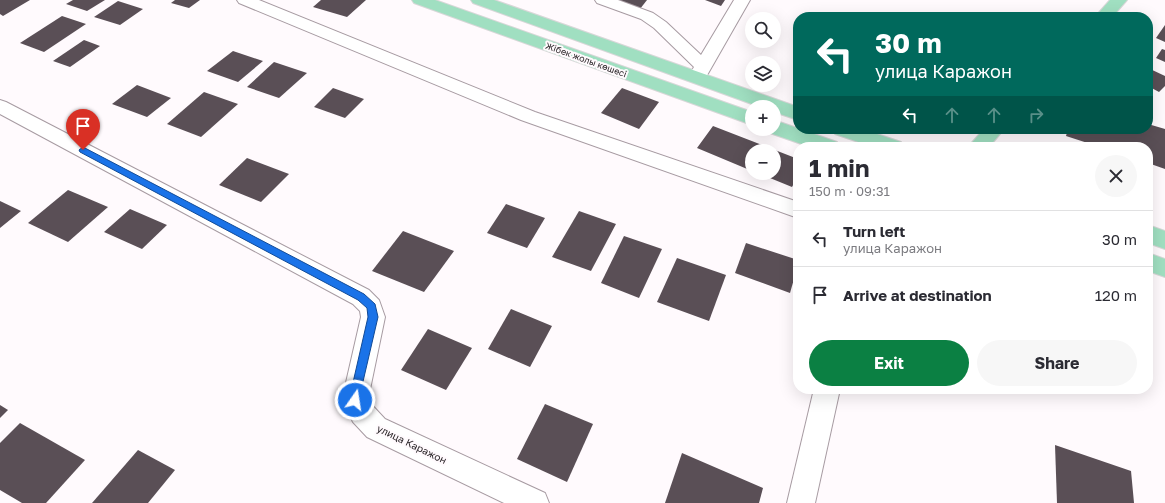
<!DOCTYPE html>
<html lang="en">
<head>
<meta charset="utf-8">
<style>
  body { margin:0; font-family:"Golos Text",sans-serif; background:#f7f7f7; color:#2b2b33; height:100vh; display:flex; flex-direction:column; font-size:15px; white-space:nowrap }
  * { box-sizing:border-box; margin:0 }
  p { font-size:13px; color:#7c7c81 }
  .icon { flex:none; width:22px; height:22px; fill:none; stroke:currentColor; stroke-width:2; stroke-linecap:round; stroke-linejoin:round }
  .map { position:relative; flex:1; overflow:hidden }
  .panel { position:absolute; left:793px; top:142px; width:360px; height:252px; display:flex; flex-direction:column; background:#fff; border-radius:16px; box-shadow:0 4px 16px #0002 }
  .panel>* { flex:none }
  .banner { position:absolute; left:793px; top:12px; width:360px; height:122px; border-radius:16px; box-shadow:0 4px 16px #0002; background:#00695c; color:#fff; overflow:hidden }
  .controls { position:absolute; left:745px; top:12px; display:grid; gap:8px }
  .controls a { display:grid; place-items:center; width:36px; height:36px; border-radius:50%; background:#fff; box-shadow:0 4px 16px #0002; font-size:20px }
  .pin { position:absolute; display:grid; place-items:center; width:34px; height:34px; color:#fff; margin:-41px -17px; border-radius:50% 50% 50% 0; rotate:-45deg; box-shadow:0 0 4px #0007 }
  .pin .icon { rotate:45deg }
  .me { position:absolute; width:44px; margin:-22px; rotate:13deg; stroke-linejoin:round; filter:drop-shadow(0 0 3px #0008) }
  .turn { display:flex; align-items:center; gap:14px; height:84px; padding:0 16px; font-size:18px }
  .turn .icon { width:52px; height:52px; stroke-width:2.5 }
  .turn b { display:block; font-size:28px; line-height:34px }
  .lanes { display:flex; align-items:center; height:38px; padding:0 16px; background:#0003; justify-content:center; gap:20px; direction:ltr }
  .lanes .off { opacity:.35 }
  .round { display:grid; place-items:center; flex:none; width:42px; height:42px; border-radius:21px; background:#f7f7f7 }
  .overview { display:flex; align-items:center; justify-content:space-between; height:68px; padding:0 16px }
  h1 { font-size:24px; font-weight:700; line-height:30px }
  .action { display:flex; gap:8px; margin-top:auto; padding:8px 16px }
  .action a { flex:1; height:46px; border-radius:24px; background:#0b8043; color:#fff; font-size:16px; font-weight:700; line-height:46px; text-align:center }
  .action a+a { background:#f7f7f7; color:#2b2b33 }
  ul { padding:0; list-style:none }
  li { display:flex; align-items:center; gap:12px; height:56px; padding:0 16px; border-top:1px solid #e1e1e2 }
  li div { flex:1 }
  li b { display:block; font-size:15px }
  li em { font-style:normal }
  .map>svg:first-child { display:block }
  .building { fill:#5a4f56 }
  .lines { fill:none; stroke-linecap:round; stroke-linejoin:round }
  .minor-casing { stroke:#a79ba2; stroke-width:2 }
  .major-casing { stroke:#d8d7d8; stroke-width:2 }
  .minor { fill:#fff; fill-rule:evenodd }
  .major { fill:#a0dfc1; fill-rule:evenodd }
  .route { fill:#1a73e8; stroke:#114b97 }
  .labels { text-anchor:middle; stroke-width:4; stroke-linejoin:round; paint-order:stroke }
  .far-street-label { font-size:9px; fill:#272225; stroke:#fffafd }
  .street-label { font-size:10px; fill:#272225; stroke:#fffafd }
</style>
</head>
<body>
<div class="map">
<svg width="1165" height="503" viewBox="0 0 1165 503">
  <rect width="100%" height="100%" fill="#fffafd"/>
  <!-- building -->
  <g class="building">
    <path d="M0,0H30L3,16L0,14Z"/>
    <path d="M73,0H105L87,11L66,4Z"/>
    <path d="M175,0H200L189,8L171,3Z"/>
    <path d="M321,0H366L347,17L313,7Z"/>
    <path d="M614,0H647L640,9Z"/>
    <path d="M705,0H725L721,6Z"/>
    <path d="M118,1L143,9L120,25L94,17Z"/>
    <path d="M62,16L86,24L44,52L20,43Z"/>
    <path d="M1165,25V42L1156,38Z"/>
    <path d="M84,40L100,46L70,67L53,61Z"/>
    <path d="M1162,49L1165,50V62L1156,58Z"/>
    <path d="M233,51L263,61L238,82L207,71Z"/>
    <path d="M274,62L307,73L279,98L247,87Z"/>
    <path d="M1148,68L1165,76V86L1159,92L1148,86Z"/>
    <path d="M137,85L171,98L147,117L112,104Z"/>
    <path d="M333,88L364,99L345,118L314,107Z"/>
    <path d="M622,88L659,102L639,129L601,113Z"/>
    <path d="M204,92L238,104L201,137L167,124Z"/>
    <path d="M1148,124L1165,129V169L1148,163V147H1100L1066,136L1068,129H1148Z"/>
    <path d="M713,126L798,159V176L792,187L758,173H774V151H752V171L697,148Z"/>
    <path d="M247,158L289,174L261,202L219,185Z"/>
    <path d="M68,190L108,207L68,242L28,223Z"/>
    <path d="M0,201L21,211L0,228Z"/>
    <path d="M506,204L545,218L527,248L487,233Z"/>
    <path d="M130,209L167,225L142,249L104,232Z"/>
    <path d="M579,211L616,224L591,271L552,257Z"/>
    <path d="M403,231L454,251L424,292L372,271Z"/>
    <path d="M624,236L662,249L639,298L601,283Z"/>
    <path d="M746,243L798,260V265L790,293L735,273Z"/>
    <path d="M677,258L726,275L709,321L657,302Z"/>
    <path d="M511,309L552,326L530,367L488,349Z"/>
    <path d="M428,329L472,348L446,390L401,370Z"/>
    <path d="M545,404L593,424L567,482L517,459Z"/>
    <path d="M0,405L8,410L0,418Z"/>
    <path d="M20,423L85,460L46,503H22L0,490V443Z"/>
    <path d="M1055,445L1131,471L1134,503H1057Z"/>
    <path d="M138,450L175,470L148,503H92Z"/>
    <path d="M682,453L763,488L759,503H665Z"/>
  </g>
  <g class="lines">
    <defs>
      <g id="minor">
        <path d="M237,0H259L535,112L798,202V218L521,120L239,3Z"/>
        <path d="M595,0H618L653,13L666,22L701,55L734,0H750L706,77L703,81L697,83L691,81L688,77L694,67L654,28L641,19L597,3Z"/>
        <path d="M0,100L6,102L369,290L379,300L385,317L368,399L371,404L385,419L545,493L549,503H504L367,437L353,422L342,400L361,317L360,311L353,304L0,114Z"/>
        <path d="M814,389H840L815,503H787Z"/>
      </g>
      <g id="major">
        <path d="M412,0H435L752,112V125L414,3Z"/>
        <path d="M471,0H494L798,107V120L774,112V107H760L473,3Z"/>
        <path d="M1110,0H1127L1112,17H1095Z"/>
        <path d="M774,120L837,142L840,147H810L767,132L766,129H774Z"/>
        <path d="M833,129H862L901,142L904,147H873L835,134Z"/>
        <path d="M984,129H1004L989,147H968Z"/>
        <path d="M1148,225L1165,231V249L1148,243Z"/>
        <path d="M1148,253L1165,259V277L1148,271Z"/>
      </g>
    </defs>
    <!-- minor casing -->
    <use href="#minor" class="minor-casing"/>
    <!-- major casing -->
    <use href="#major" class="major-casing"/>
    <!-- minor -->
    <use href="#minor" class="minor"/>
    <!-- major -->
    <use href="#major" class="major"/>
  </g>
  <!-- route -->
  <path class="route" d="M83,147L364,294L375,304L378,317L358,403L355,405L351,403L349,400L368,317L367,308L358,300L80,152L79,150Z"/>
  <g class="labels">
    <!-- far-street labels -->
    <g class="far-street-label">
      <text transform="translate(586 60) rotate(20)" y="3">Жібек жолы көшесі</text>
    </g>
    <!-- street labels -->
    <g class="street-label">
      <text transform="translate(412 444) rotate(26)" y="4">улица Каражон</text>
    </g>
  </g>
</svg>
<div class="controls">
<a><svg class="icon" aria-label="search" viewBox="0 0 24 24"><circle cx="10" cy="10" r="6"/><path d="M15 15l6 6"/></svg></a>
<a><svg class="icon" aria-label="layers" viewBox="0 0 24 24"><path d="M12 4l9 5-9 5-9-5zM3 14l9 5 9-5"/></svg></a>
<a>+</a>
<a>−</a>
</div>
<div class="pin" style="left:83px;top:150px;background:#d93025"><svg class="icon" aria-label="arrive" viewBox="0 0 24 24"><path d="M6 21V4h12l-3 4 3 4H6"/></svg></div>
<svg class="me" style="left:355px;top:400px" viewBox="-20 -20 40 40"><circle r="17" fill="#1a73e8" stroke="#fff" stroke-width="3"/><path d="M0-11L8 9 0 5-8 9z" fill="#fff"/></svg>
<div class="banner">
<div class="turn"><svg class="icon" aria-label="left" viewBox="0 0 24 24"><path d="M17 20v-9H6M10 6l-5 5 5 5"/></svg><div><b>30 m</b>улица Каражон</div></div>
<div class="lanes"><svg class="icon" aria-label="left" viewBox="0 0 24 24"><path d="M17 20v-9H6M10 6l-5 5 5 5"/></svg><svg class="icon off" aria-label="ahead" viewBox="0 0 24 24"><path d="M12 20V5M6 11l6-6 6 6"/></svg><svg class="icon off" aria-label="ahead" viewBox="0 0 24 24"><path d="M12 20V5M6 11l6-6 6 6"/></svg><svg class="icon off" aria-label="right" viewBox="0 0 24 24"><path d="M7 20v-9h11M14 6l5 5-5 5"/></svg></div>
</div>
<section class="panel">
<div class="overview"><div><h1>1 min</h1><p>150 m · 09:31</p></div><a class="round"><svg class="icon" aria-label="close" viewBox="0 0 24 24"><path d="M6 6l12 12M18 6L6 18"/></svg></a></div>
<ul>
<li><svg class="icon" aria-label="left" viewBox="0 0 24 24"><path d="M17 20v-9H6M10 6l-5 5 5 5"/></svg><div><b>Turn left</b><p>улица Каражон</p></div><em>30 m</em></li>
<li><svg class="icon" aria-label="arrive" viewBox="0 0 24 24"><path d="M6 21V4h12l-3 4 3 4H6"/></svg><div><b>Arrive at destination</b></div><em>120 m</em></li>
</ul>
<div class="action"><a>Exit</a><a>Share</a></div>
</section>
</div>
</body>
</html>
